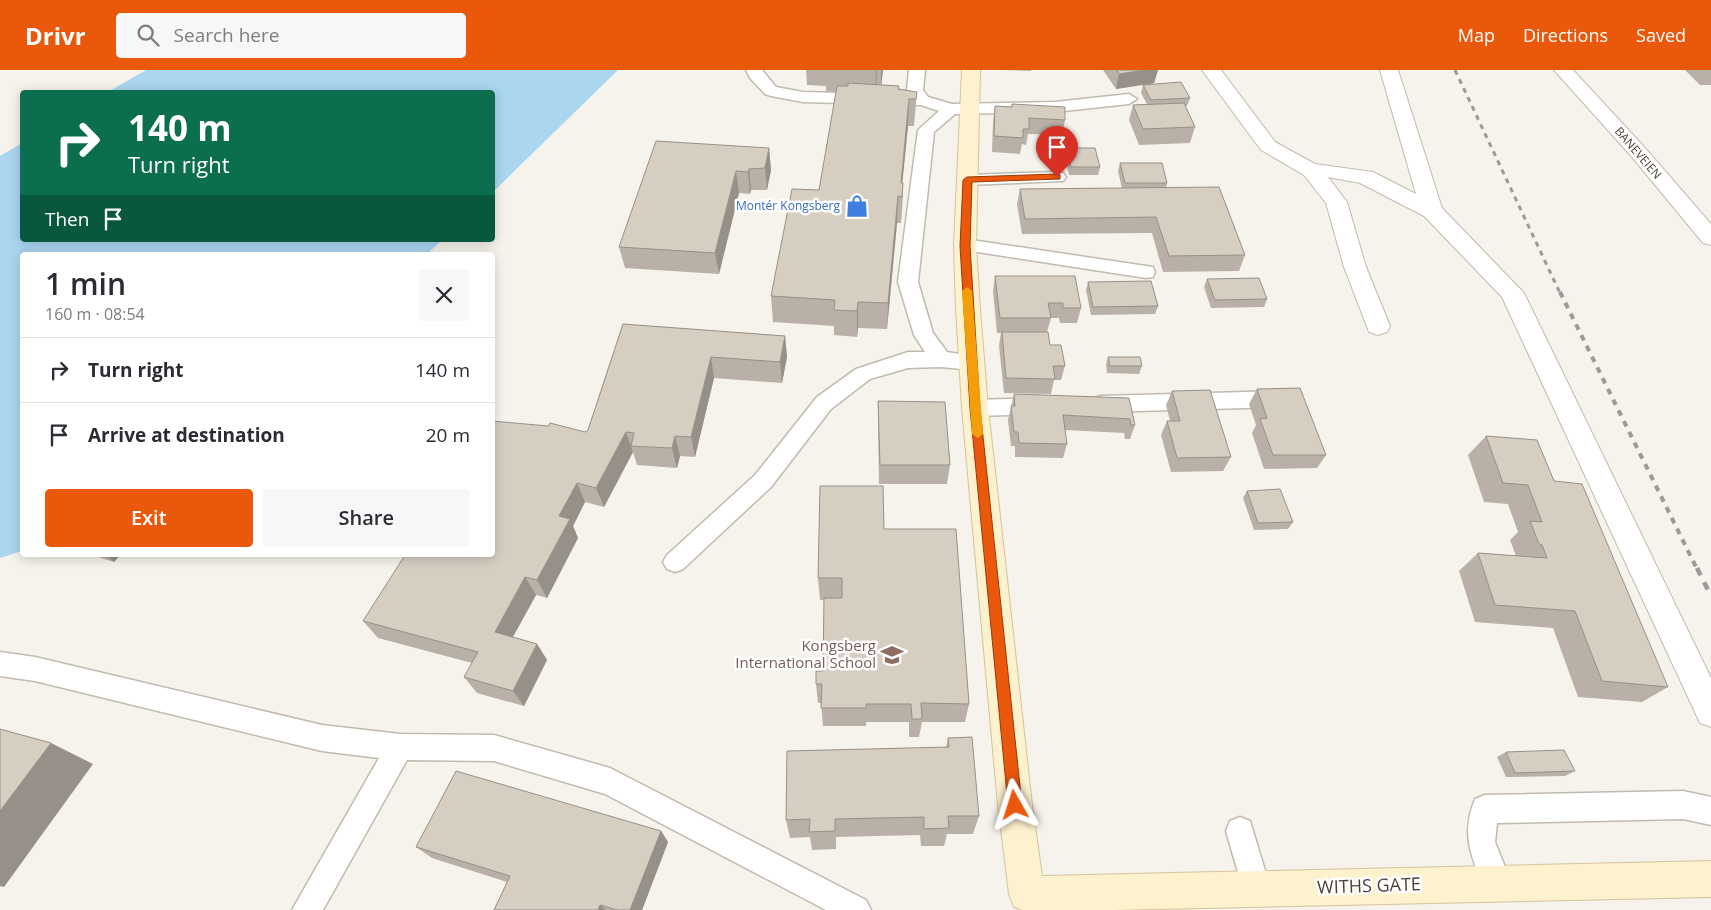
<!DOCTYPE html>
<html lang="en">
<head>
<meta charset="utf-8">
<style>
  body { margin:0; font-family:"Open Sans",sans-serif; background:#f7f7f7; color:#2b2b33; height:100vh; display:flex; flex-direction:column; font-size:19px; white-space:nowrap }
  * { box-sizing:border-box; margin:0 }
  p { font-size:16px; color:#7c7c81 }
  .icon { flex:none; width:28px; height:28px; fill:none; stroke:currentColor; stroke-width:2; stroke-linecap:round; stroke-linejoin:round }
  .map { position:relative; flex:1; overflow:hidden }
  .side { position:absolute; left:20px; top:182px; width:475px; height:305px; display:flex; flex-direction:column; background:#fff; border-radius:5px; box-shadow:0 2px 12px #0003 }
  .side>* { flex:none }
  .banner { position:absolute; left:20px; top:20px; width:475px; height:152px; border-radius:5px; box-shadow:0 2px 12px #0003; background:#0b6e4f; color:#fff; overflow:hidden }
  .pin { position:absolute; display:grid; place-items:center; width:42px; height:42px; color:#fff; margin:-51px -21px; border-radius:50% 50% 50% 0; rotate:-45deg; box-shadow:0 0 5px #0007 }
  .pin .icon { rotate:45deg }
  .me { position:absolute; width:55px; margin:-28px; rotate:354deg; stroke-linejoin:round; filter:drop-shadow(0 0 4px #0008) }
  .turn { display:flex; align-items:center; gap:18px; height:105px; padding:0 25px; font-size:22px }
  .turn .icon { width:65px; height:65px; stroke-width:2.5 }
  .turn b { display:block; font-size:35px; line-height:42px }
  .then { display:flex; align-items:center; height:48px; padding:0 25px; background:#0003; gap:10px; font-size:19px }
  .round { display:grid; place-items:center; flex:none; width:52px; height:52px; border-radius:5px; background:#f7f7f7 }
  .headline { display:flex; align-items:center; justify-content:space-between; height:85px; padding:0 25px }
  h1 { font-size:30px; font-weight:600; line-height:38px }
  .cta { display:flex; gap:10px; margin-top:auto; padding:10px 25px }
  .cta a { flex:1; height:58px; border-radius:5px; background:#ea580c; color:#fff; font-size:20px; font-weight:600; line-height:58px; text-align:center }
  .cta a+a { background:#f7f7f7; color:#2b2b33 }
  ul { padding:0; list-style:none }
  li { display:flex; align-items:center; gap:15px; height:65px; padding:0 25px; border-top:1px solid #e1e1e2 }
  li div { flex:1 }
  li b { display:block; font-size:19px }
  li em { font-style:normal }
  header { display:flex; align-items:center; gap:30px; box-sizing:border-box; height:70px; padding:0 25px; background:#ea580c; color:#fff }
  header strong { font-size:24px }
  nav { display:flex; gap:28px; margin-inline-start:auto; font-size:18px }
  .search { width:350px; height:45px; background:#f7f7f7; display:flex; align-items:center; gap:12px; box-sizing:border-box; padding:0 18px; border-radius:5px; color:#7c7c81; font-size:19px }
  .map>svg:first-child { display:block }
  .water { fill:#abd6f0 }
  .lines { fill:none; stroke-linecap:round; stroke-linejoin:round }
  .service-casing { stroke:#c1baae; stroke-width:3 }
  .minor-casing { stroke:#c1baae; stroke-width:2 }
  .secondary-casing { stroke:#d4c49c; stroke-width:2 }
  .service { fill:#fff; fill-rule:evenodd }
  .minor { fill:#fff; fill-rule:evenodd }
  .secondary { fill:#fef1ce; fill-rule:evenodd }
  .rail-far2 { stroke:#9a9a9a; stroke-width:3; stroke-dasharray:5 5; stroke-linecap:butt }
  .rail-far1 { stroke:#9a9a9a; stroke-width:4; stroke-dasharray:6 6; stroke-linecap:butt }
  .rail { stroke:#9a9a9a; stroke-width:4.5; stroke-dasharray:8 8; stroke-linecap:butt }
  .wall { fill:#b9b1a7 }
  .shaded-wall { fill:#969088 }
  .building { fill:#d7cec2; stroke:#969088 }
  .route { fill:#ea580c; stroke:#983908 }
  .slow { fill:#f59e0b }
  .labels { text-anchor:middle; stroke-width:5; stroke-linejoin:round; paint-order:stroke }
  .far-street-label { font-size:12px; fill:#4b4339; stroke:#fff }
  .far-shop-label { font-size:12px; fill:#366cbe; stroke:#fff; text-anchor:end }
  .education-label { font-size:15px; fill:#785e54; stroke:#fff; text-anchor:end }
  .near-street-label { font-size:18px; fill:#4b4339; stroke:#fff }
</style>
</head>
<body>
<header>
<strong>Drivr</strong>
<div class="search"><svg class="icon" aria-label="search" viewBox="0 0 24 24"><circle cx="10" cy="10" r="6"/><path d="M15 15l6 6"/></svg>Search here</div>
<nav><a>Map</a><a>Directions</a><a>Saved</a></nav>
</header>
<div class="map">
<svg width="1711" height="840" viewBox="0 0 1711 840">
  <rect width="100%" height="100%" fill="#f6f3ec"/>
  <!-- water -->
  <g class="water">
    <path d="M146,0H618L493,122L492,22H108Z"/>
    <path d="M22,73V170H442L426,185H22V481L0,488V86Z"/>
  </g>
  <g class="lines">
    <defs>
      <g id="service">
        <path d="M746,0H762L776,17L803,22L910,25L907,20L909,0H925L923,20L928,27L952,34L1055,32L1129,24L1137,29L1129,34L1055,42L955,44L934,62L918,212L933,263L947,282L979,287L982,292L979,297L972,300L941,297L908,298L870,309L831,339L771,417L683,499L675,502L667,499L663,492L667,485L755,405L817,327L856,299L908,282H925L914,265L898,212L918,60L939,41L921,35L803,32L771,26L765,24L750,8Z"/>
        <path d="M1057,102L1063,103L1066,107L1063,111L967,115L961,114L958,110L961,106L967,105Z"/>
        <path d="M965,169L1146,196L1153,197L1155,202L1153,207L1146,208L958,179L956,175L958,171Z"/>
        <path d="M1281,321L1288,323L1291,329L1288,335L1281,337L1101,342L1094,340L1090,334L1094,328L1101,326Z"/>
        <path d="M1042,328L1049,330L1053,336L1049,342L1042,344L975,346L968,344L964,338L968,332L975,330Z"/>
        <path d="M0,582L35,587L322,655L400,664L494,665L610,698L866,830L871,840H826L605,724L494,691L407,690L323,840H292L379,688L322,681L35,611L0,606Z"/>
        <path d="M1683,721L1711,727V755L1683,749L1497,753L1495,772L1511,812L1506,822L1496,827L1486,822C1472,788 1460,766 1475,729L1485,725Z"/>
        <path d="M1240,747L1250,751L1271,820L1266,830L1256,835L1246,830L1226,761L1230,751Z"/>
      </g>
      <g id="minor">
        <path d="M1202,0H1221L1275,72L1315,94L1373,102L1416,124L1380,0H1398L1442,138L1524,223L1711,608V657L1700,653L1502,227L1424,146L1360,113L1328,107L1347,132L1366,197L1390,256L1387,262L1378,265L1369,262L1344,197L1326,133L1304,105L1261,80Z"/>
        <path d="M1554,0H1573L1646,79L1711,154V175L1703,173L1632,87Z"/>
      </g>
      <path id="secondary" d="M962,0H980L976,175L980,240L988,338L1032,735L1042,806L1711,791V827L1111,840H1023L1014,837L1009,824L998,735L962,338L956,240L954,175Z"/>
    </defs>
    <!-- service casing -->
    <use href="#service" class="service-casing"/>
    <!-- minor casing -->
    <use href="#minor" class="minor-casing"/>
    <!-- secondary casing -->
    <use href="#secondary" class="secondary-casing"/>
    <!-- service -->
    <use href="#service" class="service"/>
    <!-- minor -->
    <use href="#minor" class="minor"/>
    <!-- secondary -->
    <use href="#secondary" class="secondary"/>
    <!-- rail-far2 -->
    <path class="rail-far2" d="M1455,0L1560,223"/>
    <!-- rail-far1 -->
    <path class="rail-far1" d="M1560,222L1697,499"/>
    <!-- rail -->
    <path class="rail" d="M1697,498L1711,526"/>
  </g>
  <!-- wall -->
  <g class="wall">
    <path d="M806,0H883L881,15L917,22L914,56H908L902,113H903L901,153H897L887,259L858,258L857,267L834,265V256L773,252L771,226L819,120L836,22L826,21V16L807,15Z"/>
    <path d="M1002,0H1031V1Z"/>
    <path d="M1103,0H1158L1154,13L1148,14L1190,28L1187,36H1185L1195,57L1190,73L1139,75L1129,50L1133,35L1147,34L1141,23L1143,15L1116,19Z"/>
    <path d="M1685,0H1711V15H1700Z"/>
    <path d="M1012,34L1065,50L1062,65L1028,64L1026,75L1022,74L1020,84L992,82L993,52L995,36L1011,37Z"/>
    <path d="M769,78L771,100L767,120H751L750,124L739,123L719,204L625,198L619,177Z"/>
    <path d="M1067,78L1100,97L1098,105H1069L1065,86Z"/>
    <path d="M1120,93L1167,113L1166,118L1245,185L1239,201L1163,202L1152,163L1022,164L1017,134L1020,119L1122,118L1118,101Z"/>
    <path d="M995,206L1081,238L1077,253H1060L1059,248H1051L1047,262L1050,275L1065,296L1061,310H1054L1051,324L1004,323L999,276L1001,263H997L993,221Z"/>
    <path d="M1207,209L1267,229L1264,237L1211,238L1204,217Z"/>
    <path d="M1088,212L1158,236L1155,244L1091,245L1086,220Z"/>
    <path d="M623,254L785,266L787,287L782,313L714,308L695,387L680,386L677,398L637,395L633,382L604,437L585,432L573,456L578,468L547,528L536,525L513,567L537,574L547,590L524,636L477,623L464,607L472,593L378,568L363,551L588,360Z"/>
    <path d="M1108,287L1142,296L1139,304L1107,303L1106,295Z"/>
    <path d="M1257,319L1326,385L1317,398L1264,399L1252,363L1256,355L1249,334Z"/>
    <path d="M1172,321L1231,387L1223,401L1171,402L1161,365L1167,351H1170L1166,335Z"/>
    <path d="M1014,324L1129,328L1135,355L1130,369H1125L1124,363L1065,360L1067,374L1063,388L1015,387V376H1011L1008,350Z"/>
    <path d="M878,331L950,395L947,414H879L878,352Z"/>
    <path d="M1486,366L1554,411L1668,617L1642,632L1578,627L1553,558L1475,552L1459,501L1478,483L1516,486L1510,470L1518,462L1508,434L1484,432L1468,385Z"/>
    <path d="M1247,421L1293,452L1288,459L1254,460L1243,428Z"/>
    <path d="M884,459L969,634L965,652H922L919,667H909V652H866V656H823L821,633H818L816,614L823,601L824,530H820L818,508Z"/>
    <path d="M92,485H120L114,492Z"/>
    <path d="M948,668L979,746L973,764H947L944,776H921L920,765L836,767V779L812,780L810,767L790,768L786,750L946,677Z"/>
    <path d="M1506,682L1575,701L1565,706L1506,707L1497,687Z"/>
    <path d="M661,761L668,772L642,840H494L507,812L432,788L416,777Z"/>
  </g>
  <!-- shaded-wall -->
  <g class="shaded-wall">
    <path d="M876,0H877L876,18L875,25Z"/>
    <path d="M881,0H883L881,18Z"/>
    <path d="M1144,0H1158L1154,13L1116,19L1119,4Z"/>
    <path d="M909,29L908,56L901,127V113Z"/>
    <path d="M769,78L771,100L767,120L765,98Z"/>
    <path d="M749,99L751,120L750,124L748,102Z"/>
    <path d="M736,101L739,123L719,204L715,183Z"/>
    <path d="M903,113L902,140L901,153L902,127Z"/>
    <path d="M898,126L897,153L887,259L888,233Z"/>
    <path d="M858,232V258L857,267V241Z"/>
    <path d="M785,266L787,287L782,313L780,292Z"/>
    <path d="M711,287L714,308L695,387L691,367Z"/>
    <path d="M626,362L633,382L604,437L596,418Z"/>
    <path d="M675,366L680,386L677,398L672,378Z"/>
    <path d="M577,413L585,432L573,456L578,468L547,528L537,510L559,446Z"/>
    <path d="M106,485H120L114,492Z"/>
    <path d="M525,507L536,525L506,579L495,562Z"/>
    <path d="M537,574L547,590L524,636L513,621Z"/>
    <path d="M51,673L93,694L4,817L0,816V741Z"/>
    <path d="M661,761L668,772L642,840H630Z"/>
    <path d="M600,835L606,840H598Z"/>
  </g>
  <!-- building -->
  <g class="building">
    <path d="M1117,0H1144L1119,4Z"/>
    <path d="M1181,12L1190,28L1151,30L1143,15Z"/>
    <path d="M848,13L899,16L898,19L917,22L916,29H909L901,113H903L902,127L898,126L888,233L858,232L857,241L834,240L835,230L771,226L792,119L819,120L837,16H848Z"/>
    <path d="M1184,33L1195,57L1143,59L1133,35Z"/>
    <path d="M1012,34L1065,37V50L1029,48V59H1023V68L994,66L995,36L1012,37Z"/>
    <path d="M656,71L769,78L765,98L749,99L748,102L736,101L715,183L619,177Z"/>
    <path d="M1067,78H1095L1100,97H1071Z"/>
    <path d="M1120,93H1162L1167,113H1125Z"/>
    <path d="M1219,117L1245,185L1169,186L1156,147L1025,149L1020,119Z"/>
    <path d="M995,206H1075L1081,238H1063V233H1048L1051,248H1000Z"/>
    <path d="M1259,208L1267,229L1215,230L1207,209Z"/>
    <path d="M1151,211L1158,236L1093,237L1088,212Z"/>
    <path d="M623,254L785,266L780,292L711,287L691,367L675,366L672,378L631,376L634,363L626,362L596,418L577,413L559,446L570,449L537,510L525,507L495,562L537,574L513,621L464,607L478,582L363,551L405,485H492V351L548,356L550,353L585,362L588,360Z"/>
    <path d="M1002,262H1048L1050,275H1061L1065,296H1053L1055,309L1006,308Z"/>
    <path d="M1108,287H1140L1142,296H1110Z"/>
    <path d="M1300,318L1326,385H1273L1260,349L1267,348L1257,319Z"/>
    <path d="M1210,320L1231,387L1177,388L1167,351H1180L1172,321Z"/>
    <path d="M1014,324L1129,328L1135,355H1131L1130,349L1063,345L1067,374L1019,373L1018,362H1014L1011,336H1015Z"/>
    <path d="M878,331L945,332L950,395H880Z"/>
    <path d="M1486,366L1537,370L1554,411L1582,414L1668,617L1602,611L1575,541L1495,535L1478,483L1547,488L1542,475L1539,474L1530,451L1542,452L1528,415L1503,413Z"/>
    <path d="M820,416H883L884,459H956L969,634L921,633L922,649H912L911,634H866V638H821L822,614H816V601H823L824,528H842V508H818Z"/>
    <path d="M1280,419L1293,452L1258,453L1247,421Z"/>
    <path d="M0,659L51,673L0,741Z"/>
    <path d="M972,667L979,746H948L949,758L924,759V747L835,749V761L809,762L810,749L786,750L787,681L949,677L948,668Z"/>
    <path d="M1564,680L1575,701L1515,703L1506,682Z"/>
    <path d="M456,701L661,761L630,840H617L600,835L598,840H494L510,806L416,777Z"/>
  </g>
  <!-- route -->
  <path class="route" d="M1057,104L1060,105V109L972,112L970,176L980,338L1022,735L1020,740L1015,742L1010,740L1008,735L970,338L960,176L963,110L967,107Z"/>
  <!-- slow -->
  <path class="slow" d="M967,217L972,221L983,364L978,368L972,364L962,221Z"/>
  <!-- icons -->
  <defs>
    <symbol id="shop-bare" viewBox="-9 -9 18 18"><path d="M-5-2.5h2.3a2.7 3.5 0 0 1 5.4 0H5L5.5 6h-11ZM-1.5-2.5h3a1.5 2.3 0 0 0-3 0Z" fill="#3f7fe0" stroke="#fff" stroke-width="2.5" paint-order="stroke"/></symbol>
    <symbol id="school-bare" viewBox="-9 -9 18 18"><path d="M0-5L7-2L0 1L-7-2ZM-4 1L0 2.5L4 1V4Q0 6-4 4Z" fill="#8d6e63" stroke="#fff" stroke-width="2.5" paint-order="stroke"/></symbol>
  </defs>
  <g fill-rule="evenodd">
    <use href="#shop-bare" x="841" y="120" width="32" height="32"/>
    <use href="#school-bare" x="876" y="569" width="32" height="32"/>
  </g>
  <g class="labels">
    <!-- far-street labels -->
    <g class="far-street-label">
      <text transform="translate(1638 83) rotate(49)" y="4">BANEVEIEN</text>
    </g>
    <!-- far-shop labels -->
    <g class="far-shop-label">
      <text x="840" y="140">Montér Kongsberg</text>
    </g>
    <!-- education labels -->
    <g class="education-label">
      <text x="876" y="581">Kongsberg<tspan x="876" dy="17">International School</tspan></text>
    </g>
    <!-- near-street labels -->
    <g class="near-street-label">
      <text transform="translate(1369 816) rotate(-2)" y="6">WITHS GATE</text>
    </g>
  </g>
</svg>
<div class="pin" style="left:1057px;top:107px;background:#d93025"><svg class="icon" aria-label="arrive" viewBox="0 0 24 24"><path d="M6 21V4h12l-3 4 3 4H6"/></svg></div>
<svg class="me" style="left:1015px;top:735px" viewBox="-20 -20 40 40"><path d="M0-17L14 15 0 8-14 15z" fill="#ea580c" stroke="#fff" stroke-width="4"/></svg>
<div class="banner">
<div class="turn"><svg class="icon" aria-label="right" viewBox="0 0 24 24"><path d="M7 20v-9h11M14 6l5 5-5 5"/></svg><div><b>140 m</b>Turn right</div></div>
<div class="then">Then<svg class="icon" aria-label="arrive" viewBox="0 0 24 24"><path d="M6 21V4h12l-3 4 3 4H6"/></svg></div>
</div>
<section class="side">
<div class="headline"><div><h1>1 min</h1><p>160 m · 08:54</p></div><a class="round"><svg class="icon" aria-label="close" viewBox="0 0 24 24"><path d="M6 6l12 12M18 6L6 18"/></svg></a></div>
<ul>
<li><svg class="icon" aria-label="right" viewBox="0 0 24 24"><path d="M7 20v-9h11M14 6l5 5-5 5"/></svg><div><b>Turn right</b></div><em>140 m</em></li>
<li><svg class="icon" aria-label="arrive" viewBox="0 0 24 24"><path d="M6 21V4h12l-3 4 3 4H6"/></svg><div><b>Arrive at destination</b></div><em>20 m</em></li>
</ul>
<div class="cta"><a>Exit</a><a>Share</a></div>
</section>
</div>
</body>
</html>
